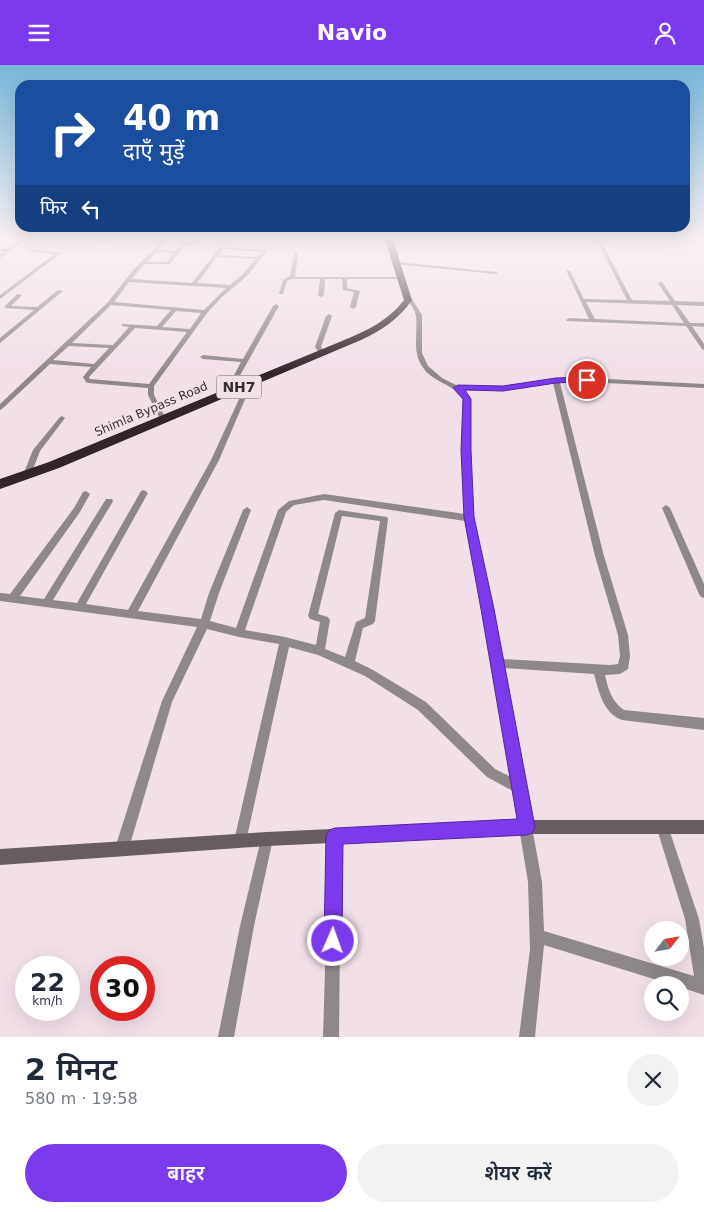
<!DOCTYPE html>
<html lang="hi">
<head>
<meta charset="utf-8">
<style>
  body { margin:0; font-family:"DejaVu Sans","Noto Sans Devanagari",sans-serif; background:#f2f2f3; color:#1f2937; height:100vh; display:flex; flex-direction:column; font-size:19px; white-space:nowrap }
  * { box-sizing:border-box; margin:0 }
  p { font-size:16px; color:#747a83 }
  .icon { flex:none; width:28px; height:28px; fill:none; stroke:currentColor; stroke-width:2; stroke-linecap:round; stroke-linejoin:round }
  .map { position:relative; height:972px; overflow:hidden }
  .sheet { display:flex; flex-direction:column; background:#fff; flex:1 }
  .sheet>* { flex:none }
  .banner { position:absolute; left:15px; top:15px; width:675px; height:152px; border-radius:15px; box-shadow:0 5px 20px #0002; background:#1a4fa0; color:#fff; overflow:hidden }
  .needle { width:32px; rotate:59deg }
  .buttons { position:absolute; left:644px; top:856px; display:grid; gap:10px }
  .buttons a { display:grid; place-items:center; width:45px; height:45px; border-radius:50%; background:#fff; box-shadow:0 5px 20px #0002; font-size:25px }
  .speed { position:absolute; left:15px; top:891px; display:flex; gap:10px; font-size:25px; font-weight:700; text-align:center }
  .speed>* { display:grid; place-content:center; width:65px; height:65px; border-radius:50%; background:#fff; box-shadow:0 5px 20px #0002; line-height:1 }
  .speed small { font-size:12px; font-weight:400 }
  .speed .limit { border:8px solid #d22; background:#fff; color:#111 }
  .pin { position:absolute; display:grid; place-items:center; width:42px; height:42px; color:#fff; margin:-21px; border:2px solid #fff; border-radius:50%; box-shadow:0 1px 5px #0007 }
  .me { position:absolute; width:55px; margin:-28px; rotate:2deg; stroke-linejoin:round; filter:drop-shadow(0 0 4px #0008) }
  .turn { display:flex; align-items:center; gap:18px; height:105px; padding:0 25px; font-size:22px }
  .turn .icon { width:65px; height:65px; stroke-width:2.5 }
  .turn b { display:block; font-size:35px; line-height:42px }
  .then { display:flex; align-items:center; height:48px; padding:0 25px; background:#0003; gap:10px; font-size:19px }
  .round { display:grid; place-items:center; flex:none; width:52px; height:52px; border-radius:26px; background:#f2f2f3 }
  .summary { display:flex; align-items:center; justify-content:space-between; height:85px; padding:0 25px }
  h1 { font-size:30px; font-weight:600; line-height:38px }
  .primary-button { display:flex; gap:10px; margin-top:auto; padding:10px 25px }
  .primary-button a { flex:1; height:58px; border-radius:30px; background:#7c3aed; color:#fff; font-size:20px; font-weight:600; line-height:58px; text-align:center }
  .primary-button a+a { background:#f2f2f3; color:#1f2937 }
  header { display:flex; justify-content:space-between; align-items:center; height:65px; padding:0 25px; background:#7c3aed; color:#fff; font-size:22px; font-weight:600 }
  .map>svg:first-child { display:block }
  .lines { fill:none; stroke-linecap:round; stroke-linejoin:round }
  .street { fill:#8f888b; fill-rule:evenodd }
  .secondary { fill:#665c61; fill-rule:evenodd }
  .highway { fill:#31242b; fill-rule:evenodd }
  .route { fill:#7c3aed; stroke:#51269a }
  .labels { text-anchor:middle; stroke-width:4.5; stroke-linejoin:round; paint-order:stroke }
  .far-street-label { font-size:12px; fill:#362f32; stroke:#f2e0e9 }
  .shield { fill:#f2e0e9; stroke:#6e6469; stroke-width:1 }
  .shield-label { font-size:14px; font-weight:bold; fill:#362f32 }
</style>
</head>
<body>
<header><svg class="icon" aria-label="menu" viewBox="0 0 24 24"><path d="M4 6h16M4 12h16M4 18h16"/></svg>Navio<svg class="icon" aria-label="person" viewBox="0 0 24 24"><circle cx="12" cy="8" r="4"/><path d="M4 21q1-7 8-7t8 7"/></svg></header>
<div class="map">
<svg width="704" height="972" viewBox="0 0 704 972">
  <rect width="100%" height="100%" fill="#f2e0e9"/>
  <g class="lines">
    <!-- street -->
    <g class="street">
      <path d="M25,172H30L0,193V190L5,186H0V184H8Z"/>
      <path d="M50,172L108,174L118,172L108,176Z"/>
      <path d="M166,172H170L158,185L175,186C181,177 189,179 196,172H200L195,178L183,182L170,199H144L132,214L192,218L220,182L265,185L267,186L246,212L222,232L207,248L154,321V330L166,354L165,355H161L160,354L148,330V323L88,318L86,317L83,312L91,302L50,299L2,344L0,345V339L108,237L134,204ZM223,184L262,187L258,192L219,190ZM156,187L173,188L167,197H147ZM217,192L256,194L242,210L230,220L197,218ZM129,217L226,223L204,245L114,237ZM111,240L171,245L157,261L122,259V261L129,262L113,280L72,278ZM176,246L201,248L190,264L162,262ZM135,263L187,267L149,319L90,314L89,312ZM69,281L109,283L94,299L53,295Z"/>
      <path d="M280,172H284L280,175L278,174Z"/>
      <path d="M595,172H599L632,235L670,236L658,218L660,217H662L675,236L704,237V241L677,240L690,258H704V262L692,261L704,279V285L702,284L686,261L567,256L566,255L569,253L589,254L566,205L570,206L584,234L627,235ZM586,237L672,240L684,258L595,254Z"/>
      <path d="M633,172L704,176V178L635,173Z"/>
      <path d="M27,184L61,188L0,234V230L55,189L29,186Z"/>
      <path d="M296,188L298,189L295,212H402L404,213L402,214H347V223L360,226L356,242L353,244L350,242L354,227L343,225L342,214H325L324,230L321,232L318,230L320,214H292L287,216L283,229H279L283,215L290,211L294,189Z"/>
      <path d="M397,197L496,207L498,208L496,209L395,199V198Z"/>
      <path d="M58,225L63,226L0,278V273L34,245L5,243V241L17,229L22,230L11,241L37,242Z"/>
      <path d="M406,231H410L422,250V288L428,301L442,313L458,321H503L556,314L587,313L704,319V323L587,317L560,318L604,491L628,570L630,591L628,604L620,609L605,610C608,623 611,636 624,645L704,653V665L622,655C603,648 599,627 594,609L503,603L542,817L544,866L694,911L685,854L656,761L658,757L662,755L666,757L668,761L699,854L704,883V930L680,922V920H673L544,880L535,972H519L530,884L528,817L513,726L487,712L418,645L365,611L318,590L289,582L245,781L240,782L235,781L234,776L279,579L239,572L207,564L172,637L129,783L127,788L122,790L117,788L115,783L162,636L197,562L0,536V528L10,529L74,443L83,427L86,426L90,429L80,447L20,531L44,534L106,434H112L113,436L112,438L53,535L77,538L141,426L144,425L148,428L86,539L128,545L211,395L240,332V329L234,323L232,314L241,297L203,294L200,292L203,290L243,294L273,241L276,239L279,241L238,314L240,322L246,328V332L219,395L138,546L201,554L209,528L243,445L247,442L251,445L219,528L210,556L236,563L278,445L289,436L324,429L465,449L462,385L464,334C454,319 431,317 422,301C412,286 418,269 416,252C416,245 409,238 405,232ZM553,318L595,491L618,570L620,591L618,599L610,600L502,594L493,544L473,453L470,385V334L464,325H503ZM324,435L465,456L483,544L511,712L495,704L426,637L373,605L355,596L363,563L373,559L375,556L388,454L387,452L339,445L335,448L308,551L310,554L320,557L316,580L285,572L245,565L286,447L294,440ZM342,451L380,456L365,553L356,557L345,592L325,584L330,555L328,552L318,549Z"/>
      <path d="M329,249L332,251L321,282L325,288L322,290L320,289L315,282L326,251Z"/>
      <path d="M62,351L65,353L40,386L30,412H24L23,410L33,385L60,352Z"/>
      <path d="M666,440L670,443L704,519V533L701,532L699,529L662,443Z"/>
      <path d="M335,765L340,766L341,771L339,972H323L329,771L330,766Z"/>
      <path d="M267,768L272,769L273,774L254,861L234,972H218L240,861L261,774L262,769Z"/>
    </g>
    <!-- secondary -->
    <path class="secondary" d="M527,755H704V769H527L267,781L0,800V784L267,767Z"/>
    <!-- highway -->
    <path class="highway" d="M384,172H392L412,235C399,254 382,265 361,275L59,403L0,424V414L49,397L342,276C366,266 388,256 404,235Z"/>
  </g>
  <!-- sky -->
  <linearGradient id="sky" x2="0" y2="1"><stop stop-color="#77b7d9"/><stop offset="0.56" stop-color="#f9f1f5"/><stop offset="1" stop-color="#f9f1f5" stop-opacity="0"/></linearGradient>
  <rect width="704" height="308" fill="url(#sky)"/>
  <!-- route -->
  <path class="route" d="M587,312L591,315L590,316L556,318L503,326L465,325L471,334V385L474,452L494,544L535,762L532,768L527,770L343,779L342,876L340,883L333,885L326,883L324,876L326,771L329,765L335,763L517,754L481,544L464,452L461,385L463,334L453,323L458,320L503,321L556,313Z"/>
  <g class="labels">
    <!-- far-street labels -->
    <g class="far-street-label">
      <text transform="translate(151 344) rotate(-23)" y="4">Shimla Bypass Road</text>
    </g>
    <!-- shield labels -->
    <rect class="shield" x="216.5" y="310.5" width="45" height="23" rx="4"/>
    <g class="shield-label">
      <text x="239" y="327">NH7</text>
    </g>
  </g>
</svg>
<div class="buttons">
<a><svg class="needle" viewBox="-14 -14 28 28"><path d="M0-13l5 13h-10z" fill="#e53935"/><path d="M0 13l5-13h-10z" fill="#747a83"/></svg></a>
<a><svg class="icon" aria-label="search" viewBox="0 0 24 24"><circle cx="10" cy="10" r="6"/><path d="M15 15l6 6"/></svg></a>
</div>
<div class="speed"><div>22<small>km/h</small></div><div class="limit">30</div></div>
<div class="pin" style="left:587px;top:315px;background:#d93025"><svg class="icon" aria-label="arrive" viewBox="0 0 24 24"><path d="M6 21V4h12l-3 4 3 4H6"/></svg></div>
<svg class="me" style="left:333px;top:876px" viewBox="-20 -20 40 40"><circle r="17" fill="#7c3aed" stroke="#fff" stroke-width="3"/><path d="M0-11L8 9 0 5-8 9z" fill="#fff"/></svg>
<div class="banner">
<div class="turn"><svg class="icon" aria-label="right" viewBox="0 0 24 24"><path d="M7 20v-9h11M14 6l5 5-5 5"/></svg><div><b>40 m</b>दाएँ मुड़ें</div></div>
<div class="then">फिर<svg class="icon" aria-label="left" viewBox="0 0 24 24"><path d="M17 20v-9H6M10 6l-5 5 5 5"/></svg></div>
</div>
</div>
<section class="sheet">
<div class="summary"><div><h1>2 मिनट</h1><p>580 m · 19:58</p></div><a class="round"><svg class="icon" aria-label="close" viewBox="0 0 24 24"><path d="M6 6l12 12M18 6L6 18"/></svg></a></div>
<div class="primary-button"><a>बाहर</a><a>शेयर करें</a></div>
</section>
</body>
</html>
